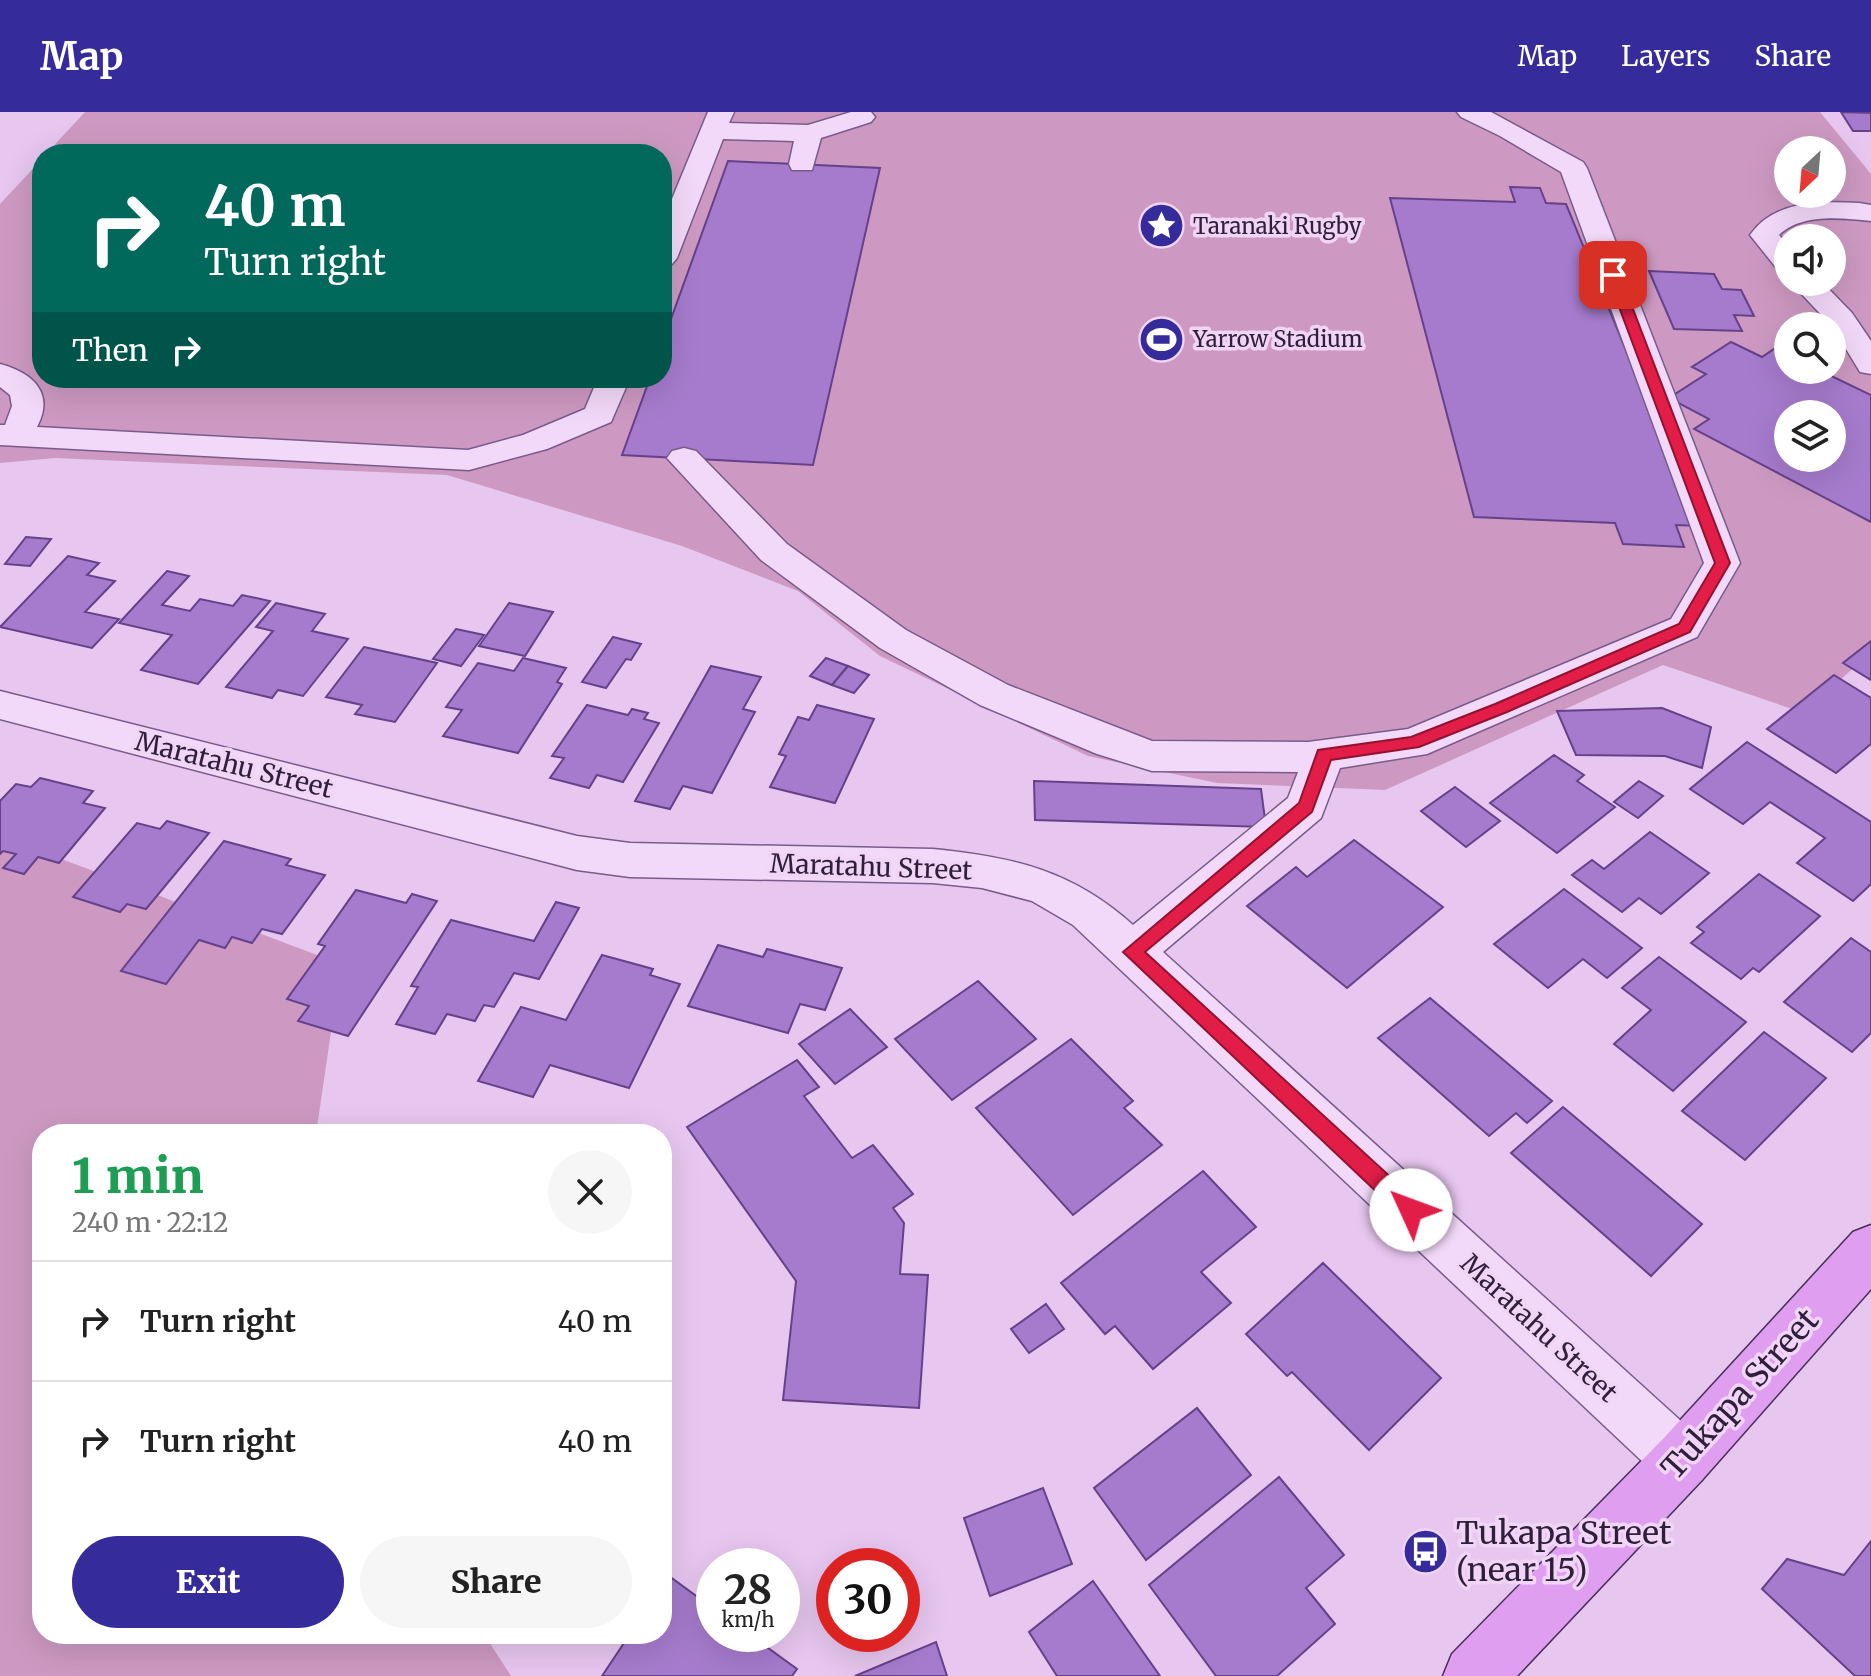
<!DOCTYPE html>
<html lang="en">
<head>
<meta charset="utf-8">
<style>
  body { margin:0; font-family:Merriweather,serif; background:#f6f6f6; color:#222; height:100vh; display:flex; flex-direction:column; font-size:30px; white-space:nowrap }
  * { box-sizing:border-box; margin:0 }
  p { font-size:26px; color:#767676 }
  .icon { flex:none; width:44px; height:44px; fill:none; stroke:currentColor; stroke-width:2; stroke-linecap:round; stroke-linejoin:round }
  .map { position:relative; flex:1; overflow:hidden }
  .panel { position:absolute; left:32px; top:1012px; width:640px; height:520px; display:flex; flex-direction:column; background:#fff; border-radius:32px; box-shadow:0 8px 32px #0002 }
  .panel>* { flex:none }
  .top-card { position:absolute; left:32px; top:32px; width:640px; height:244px; border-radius:32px; box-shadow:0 8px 32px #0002; background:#00695c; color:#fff; overflow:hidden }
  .needle { width:52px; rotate:206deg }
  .tools { position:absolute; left:1774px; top:24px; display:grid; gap:16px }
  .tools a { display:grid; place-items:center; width:72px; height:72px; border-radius:50%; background:#fff; box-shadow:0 8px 32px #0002; font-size:40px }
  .speed { position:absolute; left:696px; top:1436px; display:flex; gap:16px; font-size:40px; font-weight:700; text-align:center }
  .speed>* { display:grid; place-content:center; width:104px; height:104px; border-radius:50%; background:#fff; box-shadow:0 8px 32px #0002; line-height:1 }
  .speed small { font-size:20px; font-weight:400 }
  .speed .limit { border:12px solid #d22; background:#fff; color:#111 }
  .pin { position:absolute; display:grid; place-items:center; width:68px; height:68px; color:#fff; margin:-34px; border-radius:16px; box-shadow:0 4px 12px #0006 }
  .me { position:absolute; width:88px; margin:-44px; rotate:313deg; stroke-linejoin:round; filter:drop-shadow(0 0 6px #0008) }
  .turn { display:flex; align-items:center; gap:28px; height:168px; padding:0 40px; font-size:36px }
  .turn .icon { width:104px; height:104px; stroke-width:2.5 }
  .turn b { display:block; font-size:56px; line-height:68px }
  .then { display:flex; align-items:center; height:76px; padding:0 40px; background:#0003; gap:16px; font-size:30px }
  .round { display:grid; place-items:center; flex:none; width:84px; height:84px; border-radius:42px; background:#f6f6f6 }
  .headline { display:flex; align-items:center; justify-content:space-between; height:136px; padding:0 40px }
  h1 { font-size:48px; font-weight:800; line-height:60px; color:#1e9e55 }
  .action { display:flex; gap:16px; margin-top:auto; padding:16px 40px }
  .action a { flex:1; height:92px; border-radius:48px; background:#352b9a; color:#fff; font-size:32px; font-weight:800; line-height:92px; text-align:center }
  .action a+a { background:#f6f6f6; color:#222 }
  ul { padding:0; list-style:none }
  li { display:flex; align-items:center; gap:24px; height:120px; padding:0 40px; border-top:2px solid #e0e0e0 }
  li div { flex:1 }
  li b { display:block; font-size:30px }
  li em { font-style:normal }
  header { display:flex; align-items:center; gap:48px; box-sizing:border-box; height:112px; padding:0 40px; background:#352b9a; color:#fff }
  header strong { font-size:38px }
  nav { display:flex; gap:44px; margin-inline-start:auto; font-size:28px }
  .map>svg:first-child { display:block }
  .green { fill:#cd99c2; fill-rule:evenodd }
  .building { fill:#a67bcd; stroke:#65418a; stroke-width:2; fill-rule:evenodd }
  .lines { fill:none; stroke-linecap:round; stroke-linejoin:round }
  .minor-casing { stroke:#795b8a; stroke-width:3 }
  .major-casing { stroke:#462f58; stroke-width:3 }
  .minor { fill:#f3d9f9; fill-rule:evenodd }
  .major { fill:#e09ef1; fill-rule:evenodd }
  .route { fill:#e11d48; stroke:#92132f; stroke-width:2 }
  .labels { text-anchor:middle; stroke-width:7; stroke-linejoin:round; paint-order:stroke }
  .far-poi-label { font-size:22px; fill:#2f1f3a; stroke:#f0d5f6; text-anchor:start }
  .street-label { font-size:26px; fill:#2f1f3a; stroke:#f0d5f6 }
  .near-street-label { font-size:32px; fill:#2f1f3a; stroke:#f0d5f6 }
  .near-poi-label { font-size:32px; fill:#2f1f3a; stroke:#f0d5f6; text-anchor:start }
</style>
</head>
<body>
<header>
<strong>Map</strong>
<nav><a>Map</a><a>Layers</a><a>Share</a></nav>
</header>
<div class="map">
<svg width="1871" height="1564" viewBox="0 0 1871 1564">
  <rect width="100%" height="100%" fill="#e7c6ef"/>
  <!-- green -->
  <g class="green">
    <path d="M85,0H1820L1871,62V540L1804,601L1663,553L1385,678L1217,671L1088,644L880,544L798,479L682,434L447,363L55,346L0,351V92L42,47V266H662V42H46ZM1788,38H1832V82H1788ZM1788,126H1832V170H1788ZM1788,214H1832V258H1788ZM1788,302H1832V346H1788Z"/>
    <path d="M0,724L341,852L316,1022H42V1522H484L511,1564H0Z"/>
  </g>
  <!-- building -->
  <g class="building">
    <path d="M1841,0L1871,1V19H1853Z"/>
    <path d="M728,49L880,56L813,353L622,343L650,266H662V232Z"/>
    <path d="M1510,75L1540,76L1546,91L1566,92L1698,414L1676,413L1684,435L1623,432L1615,411L1474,405L1390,86L1515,90Z"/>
    <path d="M1649,159L1714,162L1722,177L1741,178L1754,204L1734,203L1742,219L1674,217Z"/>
    <path d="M1731,230L1762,245L1774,237L1788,243V258H1819L1871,283V410L1694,317L1709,307L1669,286L1706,262L1692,255ZM1788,302H1832V346H1788Z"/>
    <path d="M26,425L51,427L30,454L5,452Z"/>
    <path d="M68,444L99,451L87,463L115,469L85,500L119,507L92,536L0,515Z"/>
    <path d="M167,459L189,464L162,493L190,499L200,487L233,494L242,483L270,489L198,572L141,558L172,523L119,511Z"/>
    <path d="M276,491L325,502L312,519L348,527L303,584L278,578L272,586L226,575L273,519L256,515Z"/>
    <path d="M509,491L553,500L525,544L479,534Z"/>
    <path d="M456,517L484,523L461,554L433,547Z"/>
    <path d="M613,525L641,532L631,548L626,547L606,576L582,570Z"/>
    <path d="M1871,529V568L1843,551Z"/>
    <path d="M364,535L437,551L395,610L355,602L362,593L326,585Z"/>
    <path d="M523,546L566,556L557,570L562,572L518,641L443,624L462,598L446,595L478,551L514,559Z"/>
    <path d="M826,546L848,554L832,573L810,564Z"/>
    <path d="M711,554L761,565L743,597L755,600L712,681L683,674L670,697L635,689Z"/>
    <path d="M848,554L869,563L854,581L832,573Z"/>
    <path d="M1834,563L1871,586V632L1836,661L1767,617Z"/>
    <path d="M587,593L628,603L632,597L648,601L644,607L659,611L623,670L597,663L589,676L550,666L564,646L552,644Z"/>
    <path d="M817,593L874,607L835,691L770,675L786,644L779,642L798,605L809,608Z"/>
    <path d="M1662,596L1711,615L1702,656L1665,644L1576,643L1557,599Z"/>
    <path d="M1747,630L1871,710V772L1853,789L1797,751L1825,726L1770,690L1743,712L1690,677Z"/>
    <path d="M1554,643L1584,663L1577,669L1615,695L1557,741L1490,691Z"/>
    <path d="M40,666L93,679L83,691L105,696L59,751L38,745L24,762L3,756L16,742L3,739L0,742V689L16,672L31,675Z"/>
    <path d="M1034,669L1261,677L1266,715L1035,708Z"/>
    <path d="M1639,669L1663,684L1638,706L1614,690Z"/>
    <path d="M1455,675L1500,709L1466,735L1421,699Z"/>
    <path d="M167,709L209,721L146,797L127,792L120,800L73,785L137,711L160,717Z"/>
    <path d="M1650,720L1709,761L1661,802L1639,786L1622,800L1572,763L1592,748L1604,757Z"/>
    <path d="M1354,728L1443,795L1347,876L1247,794L1296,755L1307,765Z"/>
    <path d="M224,729L291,747L286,753L325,763L282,822L262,817L252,831L232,825L225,836L199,828L166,872L121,859Z"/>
    <path d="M1759,762L1820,804L1759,860L1753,856L1741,867L1691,831L1704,820L1697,815Z"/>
    <path d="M1564,777L1642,836L1607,866L1583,847L1548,876L1494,832Z"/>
    <path d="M356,778L406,791L412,782L437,789L348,924L298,909L309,894L287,887L325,834L318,832Z"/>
    <path d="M556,790L579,796L539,867L514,861L494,895L484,893L475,909L447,902L435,922L396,912L418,875L411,874L451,808L534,829Z"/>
    <path d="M1851,826L1871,840V921L1852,940L1784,890Z"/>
    <path d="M718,833L763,845L767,837L842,856L825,898L800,892L788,921L688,894Z"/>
    <path d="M602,843L653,857L650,863L680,872L629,976L550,953L533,985L478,969L521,895L566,908Z"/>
    <path d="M1659,845L1746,910L1673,979L1614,932L1651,898L1622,876Z"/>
    <path d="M978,869L1036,927L952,988L895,927Z"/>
    <path d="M1430,886L1552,989L1527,1011L1516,1001L1489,1024L1378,926Z"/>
    <path d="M850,897L887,935L835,972L799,932Z"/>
    <path d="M1764,920L1826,966L1745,1048L1682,999Z"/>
    <path d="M1071,927L1133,989L1124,996L1162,1033L1073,1103L976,996Z"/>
    <path d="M797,948L819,975L804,984L852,1046L873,1033L913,1082L893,1096L904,1111L900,1162L928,1163L919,1296L783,1288L796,1169L687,1015Z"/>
    <path d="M1563,995L1702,1112L1651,1164L1511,1041Z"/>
    <path d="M1203,1059L1256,1115L1201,1160L1231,1191L1153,1257L1115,1214L1105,1222L1061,1171Z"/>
    <path d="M1323,1151L1441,1266L1369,1338L1292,1260L1287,1264L1246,1222Z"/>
    <path d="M1046,1192L1064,1217L1029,1241L1011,1217Z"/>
    <path d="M1197,1296L1251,1363L1146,1448L1094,1376Z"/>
    <path d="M1279,1365L1344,1443L1306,1476L1335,1512L1277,1564H1216L1149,1473Z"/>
    <path d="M1043,1376L1072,1452L990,1484L964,1406Z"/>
    <path d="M1871,1429V1564H1855L1762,1477L1787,1447L1844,1463Z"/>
    <path d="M669,1464L714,1497V1522H749L797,1557L792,1564H602L630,1522H662V1475Z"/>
    <path d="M1093,1469L1160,1564H1057L1029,1520Z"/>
    <path d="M936,1530L947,1564H855Z"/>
  </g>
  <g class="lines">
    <defs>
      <g id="minor">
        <path d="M708,0H734L729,11L808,13L851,0H871L875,5L871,10L821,26L812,58H792L789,52L794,29L723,27L677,146L672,152L662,155V111Z"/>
        <path d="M1457,0H1491L1583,50L1587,56L1740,451L1697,525L1427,642L1340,656L1321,706L1163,840L1702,1328L1711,1348L1702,1368L1682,1377L1662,1368L1073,813L1032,789L982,776L933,771L630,765L577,758L0,607V579L577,724L630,731L933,737C1013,745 1072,758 1133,813L1288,686L1298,660L1152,659L1097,642L980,593L880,536L761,448L667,346L672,339L684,336L696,339L787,432L906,518L1008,573L1152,629L1308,630L1408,617L1671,507L1704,451L1561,60L1500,24L1461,5Z"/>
        <path d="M1859,91L1871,93V109C1842,106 1802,101 1779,123L1788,133V161L1778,158L1750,123C1774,88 1821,89 1859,91Z"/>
        <path d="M1790,170H1822L1852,201L1871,229V262L1860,260L1832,214Z"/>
        <path d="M0,252C33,261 55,281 37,315L468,338L523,323L585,297L598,266H630L611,310L547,337L469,358L0,333V313H5L12,294L10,283L0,275Z"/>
      </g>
      <path id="major" d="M1871,1113V1177L1702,1368L1517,1564H1443L1452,1542L1662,1328L1853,1120Z"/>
    </defs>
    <!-- minor casing -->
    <use href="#minor" class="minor-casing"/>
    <!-- major casing -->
    <use href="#major" class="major-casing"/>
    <!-- minor -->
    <use href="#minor" class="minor"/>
    <!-- major -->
    <use href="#major" class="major"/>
  </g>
  <!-- route -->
  <path class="route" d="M1609,160L1620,163L1730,451L1690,520L1507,600L1419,635L1331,648L1312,700L1145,840L1419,1091L1422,1098L1419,1105L1411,1108L1403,1105L1123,840L1299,691L1318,638L1411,625L1495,592L1679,512L1715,451L1607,163Z"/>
  <!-- icons -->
  <defs>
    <symbol id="sight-disc" viewBox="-11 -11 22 22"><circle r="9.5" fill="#352b9a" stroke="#f0d5f6"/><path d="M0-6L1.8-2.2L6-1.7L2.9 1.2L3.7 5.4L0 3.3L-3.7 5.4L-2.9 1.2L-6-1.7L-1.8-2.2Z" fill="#fff"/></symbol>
    <symbol id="stadium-disc" viewBox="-11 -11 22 22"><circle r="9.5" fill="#352b9a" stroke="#f0d5f6"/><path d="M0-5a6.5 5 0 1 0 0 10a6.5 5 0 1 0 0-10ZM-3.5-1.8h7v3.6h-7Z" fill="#fff"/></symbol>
    <symbol id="bus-disc" viewBox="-11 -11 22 22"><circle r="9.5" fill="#352b9a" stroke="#f0d5f6"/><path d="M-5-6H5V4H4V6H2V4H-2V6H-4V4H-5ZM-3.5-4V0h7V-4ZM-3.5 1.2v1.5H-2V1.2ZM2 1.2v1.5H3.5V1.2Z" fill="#fff"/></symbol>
  </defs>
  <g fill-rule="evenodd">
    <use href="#sight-disc" x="1136" y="88" width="51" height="51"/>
    <use href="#stadium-disc" x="1136" y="202" width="51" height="51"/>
    <use href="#bus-disc" x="1400" y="1414" width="51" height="51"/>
  </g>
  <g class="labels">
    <!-- far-poi labels -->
    <g class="far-poi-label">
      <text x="1193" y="122">Taranaki Rugby</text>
      <text x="1193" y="235">Yarrow Stadium</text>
    </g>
    <!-- street labels -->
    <g class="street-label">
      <text transform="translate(234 653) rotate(14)" y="9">Maratahu Street</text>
      <text transform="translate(871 755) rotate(2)" y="9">Maratahu Street</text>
      <text transform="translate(1539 1216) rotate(43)" y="9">Maratahu Street</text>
    </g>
    <!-- near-street labels -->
    <g class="near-street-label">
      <text transform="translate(1740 1282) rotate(-48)" y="11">Tukapa Street</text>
    </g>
    <!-- near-poi labels -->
    <g class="near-poi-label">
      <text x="1456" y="1432">Tukapa Street<tspan x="1456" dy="37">(near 15)</tspan></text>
    </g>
  </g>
</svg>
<div class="tools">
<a><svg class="needle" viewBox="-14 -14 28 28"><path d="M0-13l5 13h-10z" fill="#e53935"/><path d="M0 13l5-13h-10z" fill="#767676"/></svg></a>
<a><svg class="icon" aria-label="sound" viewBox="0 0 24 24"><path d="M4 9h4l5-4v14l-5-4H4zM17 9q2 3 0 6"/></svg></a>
<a><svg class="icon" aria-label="search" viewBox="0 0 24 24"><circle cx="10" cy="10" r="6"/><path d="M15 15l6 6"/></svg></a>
<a><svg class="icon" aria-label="layers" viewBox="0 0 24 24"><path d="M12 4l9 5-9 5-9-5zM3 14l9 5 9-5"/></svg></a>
</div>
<div class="speed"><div>28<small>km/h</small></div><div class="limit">30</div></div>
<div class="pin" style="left:1613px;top:163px;background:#d93025"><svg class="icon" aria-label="arrive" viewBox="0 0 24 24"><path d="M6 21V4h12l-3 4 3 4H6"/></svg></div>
<svg class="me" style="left:1411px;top:1098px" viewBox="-20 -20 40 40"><circle r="19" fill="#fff"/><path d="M0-13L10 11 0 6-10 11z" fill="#e11d48"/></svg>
<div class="top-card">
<div class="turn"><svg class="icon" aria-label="right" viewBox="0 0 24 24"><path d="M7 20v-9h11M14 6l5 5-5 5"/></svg><div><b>40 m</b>Turn right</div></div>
<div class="then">Then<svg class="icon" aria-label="right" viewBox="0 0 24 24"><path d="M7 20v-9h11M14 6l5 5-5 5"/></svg></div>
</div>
<section class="panel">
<div class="headline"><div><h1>1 min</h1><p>240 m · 22:12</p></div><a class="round"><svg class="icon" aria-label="close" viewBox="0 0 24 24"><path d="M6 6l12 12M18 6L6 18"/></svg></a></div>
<ul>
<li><svg class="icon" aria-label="right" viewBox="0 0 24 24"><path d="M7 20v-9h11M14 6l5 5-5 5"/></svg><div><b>Turn right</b></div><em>40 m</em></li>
<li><svg class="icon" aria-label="right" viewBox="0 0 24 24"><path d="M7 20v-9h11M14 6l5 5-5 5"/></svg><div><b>Turn right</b></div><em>40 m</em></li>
</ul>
<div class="action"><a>Exit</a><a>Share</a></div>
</section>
</div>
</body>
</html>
